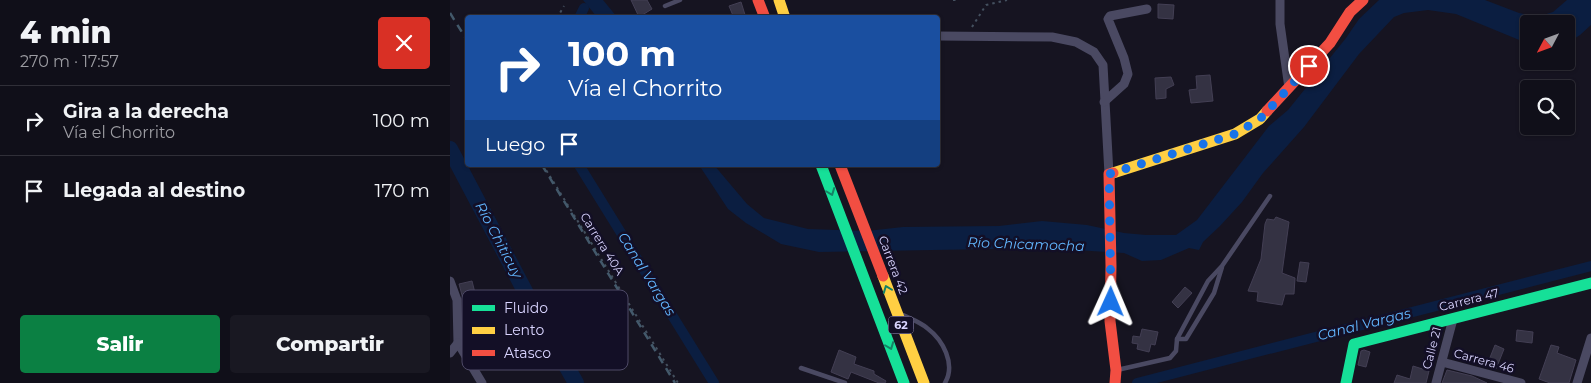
<!DOCTYPE html>
<html lang="es">
<head>
<meta charset="utf-8">
<style>
  body { margin:0; font-family:Montserrat,sans-serif; background:#191822; color:#f1f3f6; height:100vh; display:flex; flex-direction:column; font-size:19px; white-space:nowrap }
  * { box-sizing:border-box; margin:0 }
  p { font-size:16px; color:#9c9ca2 }
  .icon { flex:none; width:28px; height:28px; fill:none; stroke:currentColor; stroke-width:2; stroke-linecap:round; stroke-linejoin:round }
  .map { position:relative; flex:1; overflow:hidden }
  .drawer { display:flex; flex-direction:column; background:#100f19; width:450px }
  .drawer>* { flex:none }
  .hud { position:absolute; left:15px; top:15px; width:475px; height:152px; border-radius:5px; box-shadow:0 1px 4px #0004,0 0 0 1px #302f38; background:#1a4fa0; color:#fff; overflow:hidden }
  .needle { width:32px; rotate:229deg }
  .tools { position:absolute; left:1070px; top:15px; display:grid; gap:10px }
  .tools a { display:grid; place-items:center; width:55px; height:55px; border-radius:5px; background:#100f19; box-shadow:0 1px 4px #0004,0 0 0 1px #302f38; font-size:25px }
  .pin { position:absolute; display:grid; place-items:center; width:42px; height:42px; color:#fff; margin:-21px; border:2px solid #fff; border-radius:50%; box-shadow:0 1px 5px #0007 }
  .me { position:absolute; width:55px; margin:-28px; rotate:1deg; stroke-linejoin:round; filter:drop-shadow(0 0 4px #0008) }
  .turn { display:flex; align-items:center; gap:18px; height:105px; padding:0 20px; font-size:22px }
  .turn .icon { width:65px; height:65px; stroke-width:2.5 }
  .turn b { display:block; font-size:35px; line-height:42px }
  .then { display:flex; align-items:center; height:48px; padding:0 20px; background:#0003; gap:10px; font-size:19px }
  .round { display:grid; place-items:center; flex:none; width:52px; height:52px; border-radius:5px; background:#191822 }
  .headline { display:flex; align-items:center; justify-content:space-between; height:85px; padding:0 20px }
  h1 { font-size:30px; font-weight:800; line-height:38px }
  .action { display:flex; gap:10px; margin-top:auto; padding:10px 20px }
  .action a { flex:1; height:58px; border-radius:5px; background:#0b8043; color:#fff; font-size:20px; font-weight:800; line-height:58px; text-align:center }
  .action a+a { background:#191822; color:#f1f3f6 }
  ul { padding:0; list-style:none }
  li { display:flex; align-items:center; gap:15px; height:70px; padding:0 20px; border-top:1px solid #302f38 }
  li div { flex:1 }
  li b { display:block; font-size:19px }
  li em { font-style:normal }
  main { display:flex; flex:1; min-height:0 }
  .map>svg:first-child { display:block }
  .water { fill:#0b1e41 }
  .lines { fill:none; stroke-linecap:round; stroke-linejoin:round }
  .canal { stroke:#0b1e41; stroke-width:10 }
  .river { stroke:#0b1e41; stroke-width:16 }
  .building { fill:#343243; stroke:#433f54 }
  .path { stroke:#44505f; stroke-width:2; stroke-dasharray:2.5 4; stroke-linecap:butt }
  .lane { stroke:#4a4962; stroke-width:4.5 }
  .street { stroke:#4a4962; stroke-width:9 }
  .fast { stroke:#16e098; stroke-width:11 }
  .slow { stroke:#ffcf43; stroke-width:11 }
  .jam { stroke:#f24e42; stroke-width:11 }
  .rail { stroke:#43596b; stroke-width:2.5; stroke-dasharray:8 6; stroke-linecap:butt }
  .oneway { stroke:#158265 }
  .route { stroke:#1a73e8; stroke-width:9; stroke-dasharray:0 16.2 }
  .labels { text-anchor:middle; stroke-width:5; stroke-linejoin:round; paint-order:stroke }
  .shield { fill:#130f26; stroke:#9e99be; stroke-width:1 }
  .shield-label { font-size:11px; font-weight:bold; fill:#d9d4ff }
  .street-label { font-size:12px; fill:#d9d4ff; stroke:#130f26 }
  .water-label { font-size:14px; font-style:italic; fill:#62b6ff; stroke:#130f26 }
  .key { fill:#130f26; stroke:#4e4a67; stroke-width:1 }
  .key-label { font-size:14px; fill:#d9d4ff }
</style>
</head>
<body>
<main>
<section class="drawer">
<div class="headline"><div><h1>4 min</h1><p>270 m · 17:57</p></div><a class="round" style="background:#d93025;color:#fff"><svg class="icon" aria-label="close" viewBox="0 0 24 24"><path d="M6 6l12 12M18 6L6 18"/></svg></a></div>
<ul>
<li><svg class="icon" aria-label="right" viewBox="0 0 24 24"><path d="M7 20v-9h11M14 6l5 5-5 5"/></svg><div><b>Gira a la derecha</b><p>Vía el Chorrito</p></div><em>100 m</em></li>
<li><svg class="icon" aria-label="arrive" viewBox="0 0 24 24"><path d="M6 21V4h12l-3 4 3 4H6"/></svg><div><b>Llegada al destino</b></div><em>170 m</em></li>
</ul>
<div class="action"><a>Salir</a><a>Compartir</a></div>
</section>
<div class="map">
<svg width="1141" height="383" viewBox="0 0 1141 383">
  <rect width="100%" height="100%" fill="#161421"/>
  <!-- water -->
  <g class="water">
    <path d="M133,0H153L167,17H147Z"/>
    <path d="M929,0H1035L1069,13L1087,17L1103,12L1117,0H1141V25L1130,35L1116,44V24H1079V44L1006,14L978,10L954,13L944,17L909,54L854,127L813,173L792,202L770,226L753,242L749,250L739,248L711,260L692,261L674,253L592,248L369,252L331,244L296,223L278,209L249,165H264L297,204L314,218L358,229L417,231L453,227L549,226L592,221L637,225L674,233L696,235H726L747,220L819,126L838,110L896,38L909,19Z"/>
  </g>
  <g class="lines">
    <!-- canal -->
    <g class="canal">
      <path d="M129,18L134,8"/>
      <path d="M129,165L264,383"/>
      <path d="M687,383L1141,266"/>
    </g>
    <!-- river -->
    <path class="river" d="M0,149L88,316L126,383"/>
  </g>
  <!-- building -->
  <g class="building">
    <path d="M181,0H197L202,9L189,17Z"/>
    <path d="M291,2L296,18H284L279,6Z"/>
    <path d="M708,4L724,5L723,19L708,18Z"/>
    <path d="M760,75L763,101L741,103L739,90L747,89L746,76Z"/>
    <path d="M721,77L724,85L716,89V98L706,99L705,78Z"/>
    <path d="M826,217L839,222L832,273L845,278L844,294H835L832,305L807,301L808,292L798,291L811,259L815,224L817,219L824,220Z"/>
    <path d="M850,262L859,263L856,282L847,281Z"/>
    <path d="M22,281L25,293L21,294L22,296L13,299L9,284Z"/>
    <path d="M735,287L742,293L728,308L722,302Z"/>
    <path d="M692,329L708,332L705,345L701,344L699,352L687,349L688,344L682,343L683,336L690,337Z"/>
    <path d="M1067,330L1083,332L1082,343L1066,341Z"/>
    <path d="M1045,345L1054,349L1046,369L1037,365Z"/>
    <path d="M1101,345L1109,347L1107,353L1126,360L1119,383H1100L1089,379Z"/>
    <path d="M389,350L406,357L404,364L424,371V374L436,381L435,383H429L401,372L398,379L381,372Z"/>
    <path d="M914,350L920,352L916,367L908,365L911,351Z"/>
    <path d="M963,366L979,371L976,383H944L947,375L960,379Z"/>
    <path d="M997,370L1022,376L1037,383H992Z"/>
  </g>
  <g class="lines">
    <!-- path -->
    <g class="path">
      <path d="M503,0H509"/>
      <path d="M107,18L114,6"/>
      <path d="M522,27L536,5L557,0"/>
      <path d="M93,165L228,383"/>
    </g>
    <!-- lane -->
    <g class="lane">
      <path d="M215,6L230,0"/>
      <path d="M453,315C461,319 470,322 477,328C493,340 506,364 495,383"/>
      <path d="M727,339H736L764,293L772,267"/>
      <path d="M351,368L395,383"/>
      <path d="M667,370L720,358L726,351L727,339L758,281L772,266L820,196"/>
    </g>
    <!-- street -->
    <g class="street">
      <path d="M830,0V24L839,88"/>
      <path d="M488,36L602,37L626,42L644,52L653,65L659,174"/>
      <path d="M654,102L674,84L678,74L674,58L658,19L660,16L697,9"/>
      <path d="M0,281L7,300L8,343L32,383"/>
      <path d="M0,353L8,343"/>
      <path d="M992,362L1071,383"/>
      <path d="M986,383L1003,319"/>
      <path d="M1127,383L1141,338"/>
    </g>
    <!-- fast -->
    <g class="fast">
      <path d="M371,165L454,383"/>
      <path d="M896,383L904,344L1141,283"/>
    </g>
    <!-- slow -->
    <g class="slow">
      <path d="M329,0L335,18"/>
      <path d="M663,173L785,134L810,119L817,111"/>
      <path d="M433,276L474,383"/>
    </g>
    <!-- jam -->
    <g class="jam">
      <path d="M308,0L315,18"/>
      <path d="M817,111L880,43L900,12L913,0"/>
      <path d="M390,165L433,276"/>
      <path d="M663,173L659,174L661,266L660,321L666,370L665,383"/>
    </g>
    <!-- rail -->
    <g class="rail">
      <path d="M0,13L18,42"/>
      <path d="M92,165L225,383"/>
    </g>
  </g>
  <!-- one-way arrows -->
  <defs><path id="oneway-chevron" d="M-2-3.5L2.5 0L-2 3.5" fill="none" stroke-width="1.6" stroke-linecap="round" stroke-linejoin="round" transform="scale(1.25)"/></defs>
  <g class="oneway">
    <use href="#oneway-chevron" transform="translate(381 192) rotate(69)"/>
    <use href="#oneway-chevron" transform="translate(437 289) rotate(-111)"/>
    <use href="#oneway-chevron" transform="translate(440 346) rotate(69)"/>
  </g>
  <g class="lines">
    <!-- route -->
    <path class="route" d="M661,302L659,174L785,134L810,119L859,66"/>
  </g>
  <g class="labels">
    <!-- shield labels -->
    <rect class="shield" x="438.5" y="316.5" width="25" height="17" rx="4"/>
    <g class="shield-label">
      <text x="451" y="329">62</text>
    </g>
    <!-- street labels -->
    <g class="street-label">
      <text transform="translate(152 244) rotate(58)" y="4">Carrera 40A</text>
      <text transform="translate(443 265) rotate(69)" y="4">Carrera 42</text>
      <text transform="translate(1019 300) rotate(-14)" y="4">Carrera 47</text>
      <text transform="translate(982 348) rotate(-75)" y="4">Calle 21</text>
      <text transform="translate(1034 361) rotate(15)" y="4">Carrera 46</text>
    </g>
    <!-- water labels -->
    <g class="water-label">
      <text transform="translate(49 240) rotate(62)" y="5">Río Chiticuy</text>
      <text transform="translate(576 244) rotate(2)" y="5">Río Chicamocha</text>
      <text transform="translate(197 274) rotate(58)" y="5">Canal Vargas</text>
      <text transform="translate(914 324) rotate(-14)" y="5">Canal Vargas</text>
    </g>
  </g>
  <!-- legend -->
  <rect x="12" y="290" width="166" height="80" rx="8" class="key"/>
  <rect x="22" y="305" width="23" height="6" fill="#16e098"/>
  <rect x="22" y="327" width="23" height="7" fill="#ffcf43"/>
  <rect x="22" y="350" width="23" height="6" fill="#f24e42"/>
  <g class="key-label">
    <text x="54" y="313">Fluido</text>
    <text x="54" y="335">Lento</text>
    <text x="54" y="358">Atasco</text>
  </g>
</svg>
<div class="tools">
<a><svg class="needle" viewBox="-14 -14 28 28"><path d="M0-13l5 13h-10z" fill="#e53935"/><path d="M0 13l5-13h-10z" fill="#9c9ca2"/></svg></a>
<a><svg class="icon" aria-label="search" viewBox="0 0 24 24"><circle cx="10" cy="10" r="6"/><path d="M15 15l6 6"/></svg></a>
</div>
<div class="pin" style="left:859px;top:66px;background:#d93025"><svg class="icon" aria-label="arrive" viewBox="0 0 24 24"><path d="M6 21V4h12l-3 4 3 4H6"/></svg></div>
<svg class="me" style="left:661px;top:302px" viewBox="-20 -20 40 40"><path d="M0-17L14 15 0 8-14 15z" fill="#1a73e8" stroke="#fff" stroke-width="4"/></svg>
<div class="hud">
<div class="turn"><svg class="icon" aria-label="right" viewBox="0 0 24 24"><path d="M7 20v-9h11M14 6l5 5-5 5"/></svg><div><b>100 m</b>Vía el Chorrito</div></div>
<div class="then">Luego<svg class="icon" aria-label="arrive" viewBox="0 0 24 24"><path d="M6 21V4h12l-3 4 3 4H6"/></svg></div>
</div>
</div>
</main>
</body>
</html>
